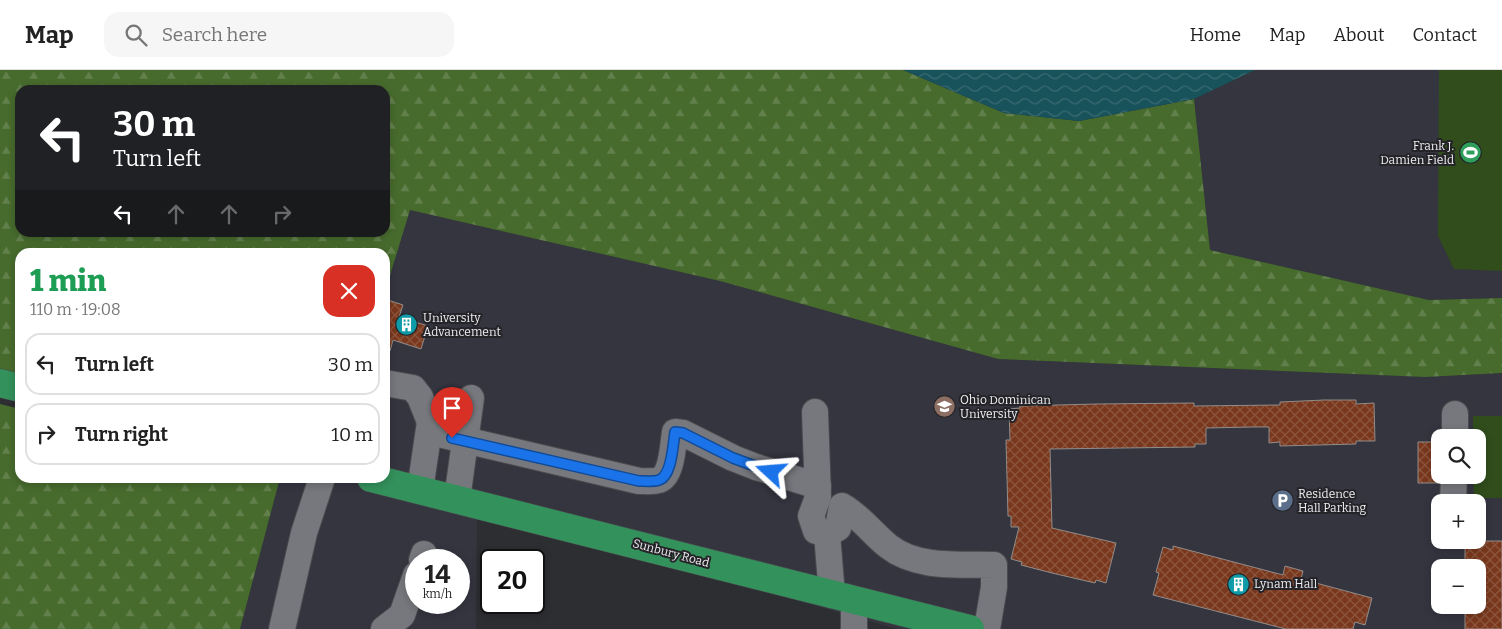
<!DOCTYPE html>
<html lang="en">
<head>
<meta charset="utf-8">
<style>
  body { margin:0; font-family:Bitter,serif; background:#f6f6f6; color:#222; height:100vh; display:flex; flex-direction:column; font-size:19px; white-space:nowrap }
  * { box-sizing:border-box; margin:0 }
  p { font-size:16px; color:#767676 }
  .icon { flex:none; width:28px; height:28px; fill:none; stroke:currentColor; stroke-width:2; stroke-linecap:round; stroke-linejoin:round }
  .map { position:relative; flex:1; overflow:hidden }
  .sheet { position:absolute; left:15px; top:178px; width:375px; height:235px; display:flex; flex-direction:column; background:#fff; border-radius:15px; box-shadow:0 2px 8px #0003 }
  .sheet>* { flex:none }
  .guide { position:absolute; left:15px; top:15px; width:375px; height:152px; border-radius:15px; box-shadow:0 2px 8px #0003; background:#202124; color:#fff; overflow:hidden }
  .tools { position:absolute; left:1431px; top:359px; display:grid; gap:10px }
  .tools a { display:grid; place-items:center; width:55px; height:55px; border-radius:10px; background:#fff; box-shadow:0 2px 8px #0003; font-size:25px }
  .speed { position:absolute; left:405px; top:479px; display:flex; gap:10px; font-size:25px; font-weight:700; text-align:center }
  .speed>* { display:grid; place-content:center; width:65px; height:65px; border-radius:50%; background:#fff; box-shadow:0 2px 8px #0003; line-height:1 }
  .speed small { font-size:12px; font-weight:400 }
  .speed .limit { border:2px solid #111; border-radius:8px; background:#fff; color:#111 }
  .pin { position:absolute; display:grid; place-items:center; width:42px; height:42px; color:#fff; margin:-51px -21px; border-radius:50% 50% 50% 0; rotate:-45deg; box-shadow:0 0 5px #0007 }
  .pin .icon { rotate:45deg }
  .me { position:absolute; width:55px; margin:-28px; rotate:289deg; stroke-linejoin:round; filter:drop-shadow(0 0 4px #0008) }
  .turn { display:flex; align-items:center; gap:18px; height:105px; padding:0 15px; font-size:22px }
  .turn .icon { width:65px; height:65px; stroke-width:2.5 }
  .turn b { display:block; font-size:35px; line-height:42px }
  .lanes { display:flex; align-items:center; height:48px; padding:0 15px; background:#0003; justify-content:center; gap:25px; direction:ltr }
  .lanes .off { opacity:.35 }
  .round { display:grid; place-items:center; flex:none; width:52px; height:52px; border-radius:15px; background:#f6f6f6 }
  .summary { display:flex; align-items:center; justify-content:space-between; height:85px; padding:0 15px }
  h1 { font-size:30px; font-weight:800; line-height:38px; color:#1e9e55 }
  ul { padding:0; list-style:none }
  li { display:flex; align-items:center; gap:15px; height:62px; margin:0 10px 8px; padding:0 5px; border:2px solid #e0e0e0; border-radius:15px }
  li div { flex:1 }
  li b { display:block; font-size:19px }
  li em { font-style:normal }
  header { display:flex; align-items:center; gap:30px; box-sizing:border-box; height:70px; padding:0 25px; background:#fff; border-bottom:1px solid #e0e0e0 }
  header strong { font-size:24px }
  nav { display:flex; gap:28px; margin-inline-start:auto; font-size:18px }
  .search { width:350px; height:45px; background:#f6f6f6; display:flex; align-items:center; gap:12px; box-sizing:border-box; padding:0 18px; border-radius:15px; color:#767676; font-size:19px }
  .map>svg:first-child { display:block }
  .built { fill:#34353f; fill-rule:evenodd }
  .forest { fill:url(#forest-firs); fill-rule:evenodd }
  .pitch { fill:#304d1b }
  .water { fill:url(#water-waves) }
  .building { fill:url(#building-cross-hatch); stroke:#928c8a }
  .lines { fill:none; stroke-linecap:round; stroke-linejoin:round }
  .minor-casing { stroke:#4a4a4e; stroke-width:28 }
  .major-casing { stroke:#4a4a4e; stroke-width:29 }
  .minor { stroke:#77787d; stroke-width:26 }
  .major { stroke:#33915b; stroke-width:28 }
  .route-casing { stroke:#114b97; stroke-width:12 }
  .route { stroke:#1a73e8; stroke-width:9 }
  .labels { text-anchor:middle; stroke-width:4; stroke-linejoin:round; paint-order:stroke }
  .poi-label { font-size:12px; fill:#eeeef1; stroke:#242428; text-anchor:start }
  .street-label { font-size:12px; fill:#eeeef1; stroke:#242428 }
</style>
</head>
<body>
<header>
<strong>Map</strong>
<div class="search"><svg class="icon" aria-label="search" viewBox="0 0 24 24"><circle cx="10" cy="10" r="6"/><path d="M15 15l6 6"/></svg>Search here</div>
<nav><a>Home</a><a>Map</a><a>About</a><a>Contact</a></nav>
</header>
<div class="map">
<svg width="1502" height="559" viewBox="0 0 1502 559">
  <defs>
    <pattern id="forest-firs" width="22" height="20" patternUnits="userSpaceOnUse" patternTransform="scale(1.25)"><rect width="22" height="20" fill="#476b2d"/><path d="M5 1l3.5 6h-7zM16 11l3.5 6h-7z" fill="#62804c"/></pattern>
    <pattern id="water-waves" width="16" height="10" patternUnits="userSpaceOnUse" patternTransform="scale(1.25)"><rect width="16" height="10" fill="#18525a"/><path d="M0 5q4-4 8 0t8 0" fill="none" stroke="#3a6b72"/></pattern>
    <pattern id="building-cross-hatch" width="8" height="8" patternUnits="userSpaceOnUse" patternTransform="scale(1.25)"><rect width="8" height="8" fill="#79381d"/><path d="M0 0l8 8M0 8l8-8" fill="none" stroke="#8c553e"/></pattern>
  </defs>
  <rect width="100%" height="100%" fill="#2d2e32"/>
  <!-- built -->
  <g class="built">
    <path d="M1255,0H1502V228L1429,230L1210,180L1194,29Z"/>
    <path d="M410,140L720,211L998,289L1425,307L1502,303V559H897L477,439L476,559H240L280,408H385V222ZM1440,368H1478V405H1440ZM1440,432H1478V470H1440ZM416,490H459V532H416ZM1440,498H1478V535H1440Z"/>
  </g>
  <!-- forest -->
  <g class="forest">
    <path d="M0,0H903L1004,43L1079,51L1194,29L1210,180L1429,230L1502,228V303L1425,307L998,289L720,211L410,140L385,222V182H20V304L0,299ZM20,20H385V162H20Z"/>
    <path d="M0,334L20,339V408H280L240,559H0Z"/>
  </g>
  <!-- pitch -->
  <g class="pitch">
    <path d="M1439,0H1502V201L1454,199L1438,166Z"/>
    <path d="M1473,346H1502V428H1474L1473,405H1478V368L1473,367Z"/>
  </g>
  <!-- water -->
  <path class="water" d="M903,0H1255L1194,29L1079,51L1004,43Z"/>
  <!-- building -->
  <g class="building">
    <path d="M385,229L403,235L399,247L428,256L421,279L393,270L390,281L385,280Z"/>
    <path d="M1324,330H1356V334L1374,333L1375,371H1356V374L1280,376V372L1269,373V357H1252L1206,358V374H1195V377L1050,379L1052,458L1116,473L1106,513L1096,510L1095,513L1052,503L1021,495L1022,492L1011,489L1019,457H1011V446H1008L1006,370H1010L1009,339L1020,338V336L1096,334L1194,333V336L1280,335V332Z"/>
    <path d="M1418,372H1440L1439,413H1418Z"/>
    <path d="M1465,471H1502V559H1465V535H1478V498H1465Z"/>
    <path d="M1173,476L1283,505L1285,496L1303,501L1301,509L1372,528L1365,555L1355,552L1353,559H1286L1153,525L1159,503L1156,502L1163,477L1173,480Z"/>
  </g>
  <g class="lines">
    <defs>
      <g id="minor">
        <path d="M385,313L413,318L420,327L430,352L439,364L639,411C645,411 653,412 659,410C672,406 673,374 675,362L683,363L733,388L756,397L818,416"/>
        <path d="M815,342L818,427L811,446L816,461L827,464L832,525"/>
        <path d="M1455,368V344"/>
        <path d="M420,420L430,352"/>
        <path d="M457,429L471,328"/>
        <path d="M1453,432L1454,405"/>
        <path d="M827,464L838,458L842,436C860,446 872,463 888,476C917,499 960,494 994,495V517L987,559"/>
        <path d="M422,490L424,484"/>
        <path d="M854,530V559"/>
        <path d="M282,559L304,463L322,408"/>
        <path d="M384,559L402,545L416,505"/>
      </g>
      <g id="major">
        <path d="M0,313L20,318"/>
        <path d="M371,408L970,559"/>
      </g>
    </defs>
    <!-- minor casing -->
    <use href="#minor" class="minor-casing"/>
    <!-- major casing -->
    <use href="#major" class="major-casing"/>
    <!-- minor -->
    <use href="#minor" class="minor"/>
    <!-- major -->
    <use href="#major" class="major"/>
  </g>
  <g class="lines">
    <defs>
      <path id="route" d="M452,368L639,411C645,411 653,412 659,410C672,406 673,374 675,362L683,363L733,388L771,402"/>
    </defs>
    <!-- route casing -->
    <use href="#route" class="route-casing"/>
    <!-- route -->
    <use href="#route" class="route"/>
  </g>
  <!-- icons -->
  <defs>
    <symbol id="stadium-disc" viewBox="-11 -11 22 22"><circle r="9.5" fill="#2e9e5b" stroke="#242428"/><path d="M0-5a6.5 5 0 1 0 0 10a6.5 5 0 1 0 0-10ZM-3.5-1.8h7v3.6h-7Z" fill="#fff"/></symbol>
    <symbol id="building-disc" viewBox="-11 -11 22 22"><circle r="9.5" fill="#0f9aa8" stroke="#242428"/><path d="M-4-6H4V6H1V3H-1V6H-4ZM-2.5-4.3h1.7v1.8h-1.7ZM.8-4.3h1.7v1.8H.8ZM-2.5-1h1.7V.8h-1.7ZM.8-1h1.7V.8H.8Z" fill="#fff"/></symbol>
    <symbol id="university-disc" viewBox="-11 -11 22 22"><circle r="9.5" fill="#8d6e63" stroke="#242428"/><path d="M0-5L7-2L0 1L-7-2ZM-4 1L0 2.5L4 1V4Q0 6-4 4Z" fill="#fff"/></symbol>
    <symbol id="parking-disc" viewBox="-11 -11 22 22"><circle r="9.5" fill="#5c6f8a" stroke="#242428"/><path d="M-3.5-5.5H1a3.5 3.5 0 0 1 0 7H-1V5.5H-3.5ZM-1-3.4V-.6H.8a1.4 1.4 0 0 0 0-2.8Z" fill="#fff"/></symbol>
  </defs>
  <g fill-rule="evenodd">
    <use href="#stadium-disc" x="1458" y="70" width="25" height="25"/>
    <use href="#building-disc" x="394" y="242" width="25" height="25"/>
    <use href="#university-disc" x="932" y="324" width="25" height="25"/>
    <use href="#parking-disc" x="1270" y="418" width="25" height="25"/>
    <use href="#building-disc" x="1226" y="502" width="25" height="25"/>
  </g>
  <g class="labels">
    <!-- poi labels -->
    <g class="poi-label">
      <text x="1454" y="80" text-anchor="end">Frank J.<tspan x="1454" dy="14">Damien Field</tspan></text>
      <text x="423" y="252">University<tspan x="423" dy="14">Advancement</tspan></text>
      <text x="960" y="334">Ohio Dominican<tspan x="960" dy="14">University</tspan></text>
      <text x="1298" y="428">Residence<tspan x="1298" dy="14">Hall Parking</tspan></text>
      <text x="1254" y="518">Lynam Hall</text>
    </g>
    <!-- street labels -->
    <g class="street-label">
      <text transform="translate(671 483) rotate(15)" y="4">Sunbury Road</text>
    </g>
  </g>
</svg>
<div class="tools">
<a><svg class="icon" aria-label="search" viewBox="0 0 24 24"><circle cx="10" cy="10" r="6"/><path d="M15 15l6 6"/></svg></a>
<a>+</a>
<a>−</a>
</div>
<div class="speed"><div>14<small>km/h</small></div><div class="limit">20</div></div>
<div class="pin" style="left:452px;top:368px;background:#d93025"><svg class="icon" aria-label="arrive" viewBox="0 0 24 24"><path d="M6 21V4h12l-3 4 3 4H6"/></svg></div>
<svg class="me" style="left:771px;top:402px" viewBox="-20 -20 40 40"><path d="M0-17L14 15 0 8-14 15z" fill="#1a73e8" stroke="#fff" stroke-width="4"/></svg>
<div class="guide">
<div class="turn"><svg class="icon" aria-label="left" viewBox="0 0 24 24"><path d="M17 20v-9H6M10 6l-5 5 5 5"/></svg><div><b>30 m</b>Turn left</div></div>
<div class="lanes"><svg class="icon" aria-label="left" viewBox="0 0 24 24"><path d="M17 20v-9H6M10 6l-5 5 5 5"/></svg><svg class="icon off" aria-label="ahead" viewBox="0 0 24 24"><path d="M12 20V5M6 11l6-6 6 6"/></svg><svg class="icon off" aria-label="ahead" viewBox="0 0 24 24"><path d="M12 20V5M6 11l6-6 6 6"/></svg><svg class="icon off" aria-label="right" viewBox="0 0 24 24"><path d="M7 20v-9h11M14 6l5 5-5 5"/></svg></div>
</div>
<section class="sheet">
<div class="summary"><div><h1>1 min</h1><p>110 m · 19:08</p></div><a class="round" style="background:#d93025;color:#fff"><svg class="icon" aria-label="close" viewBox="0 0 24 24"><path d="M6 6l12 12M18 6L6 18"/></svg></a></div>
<ul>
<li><svg class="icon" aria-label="left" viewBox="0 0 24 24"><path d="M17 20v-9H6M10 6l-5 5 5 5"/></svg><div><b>Turn left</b></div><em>30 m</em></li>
<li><svg class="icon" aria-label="right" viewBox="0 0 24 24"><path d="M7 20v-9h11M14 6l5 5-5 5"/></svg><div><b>Turn right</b></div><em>10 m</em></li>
</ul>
</section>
</div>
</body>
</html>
